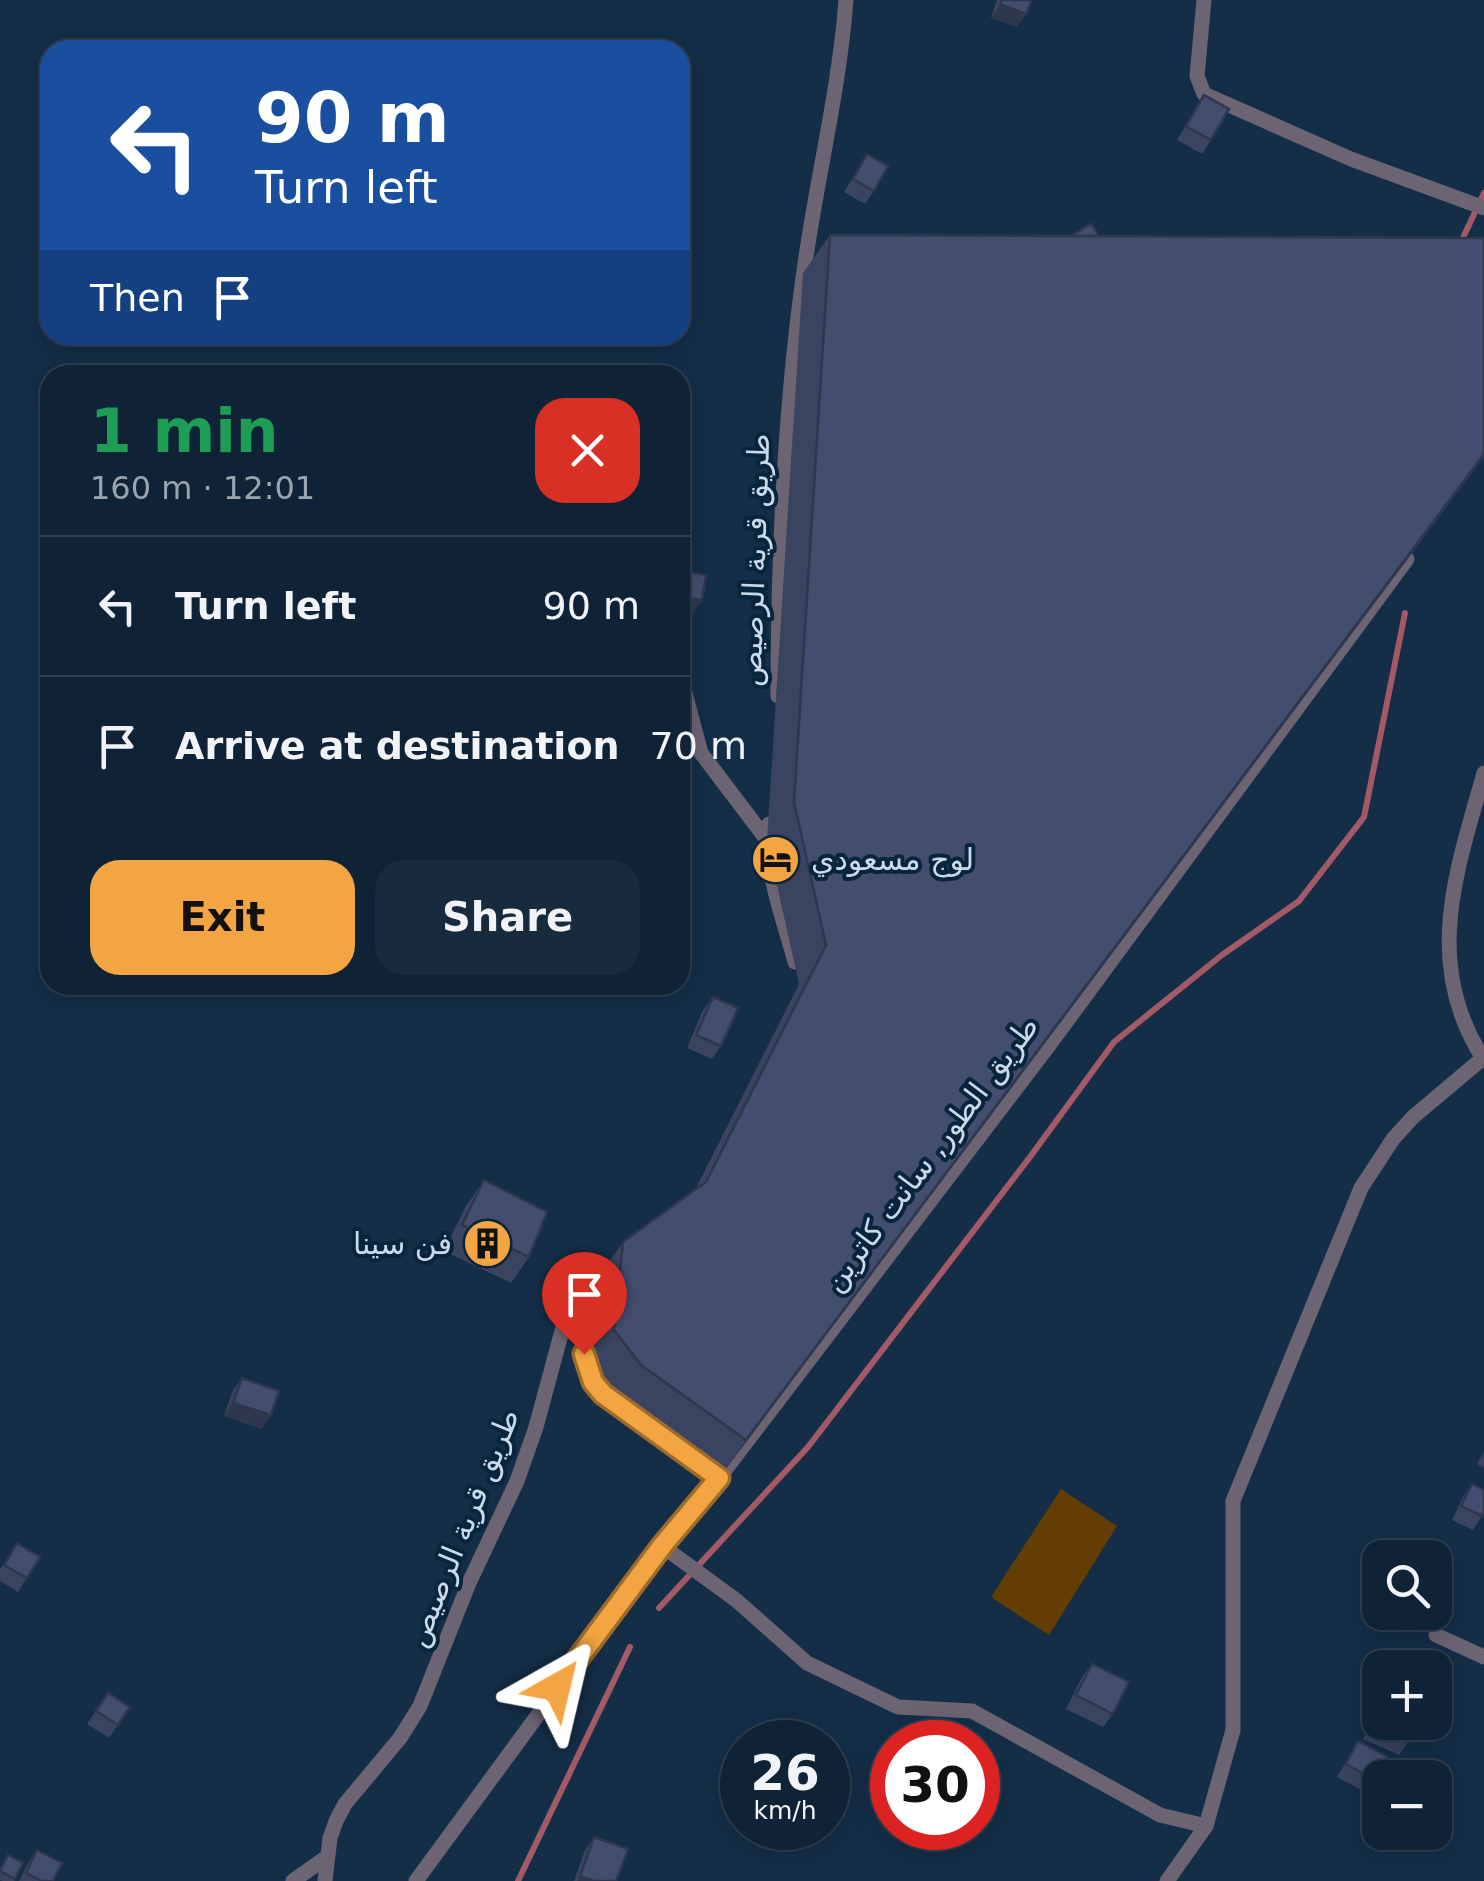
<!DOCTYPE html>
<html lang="en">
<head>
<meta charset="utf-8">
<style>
  body { margin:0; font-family:"DejaVu Sans","Noto Naskh Arabic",sans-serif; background:#182a3e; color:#f1f3f6; height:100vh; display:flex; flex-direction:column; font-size:38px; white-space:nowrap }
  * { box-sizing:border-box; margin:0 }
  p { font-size:32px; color:#9ba4ad }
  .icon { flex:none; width:55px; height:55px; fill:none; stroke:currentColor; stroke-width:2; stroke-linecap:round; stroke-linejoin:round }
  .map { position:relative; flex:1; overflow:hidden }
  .drawer { position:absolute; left:40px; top:365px; width:650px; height:630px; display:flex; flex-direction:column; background:#0f2236; border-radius:30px; box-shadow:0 5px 25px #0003,0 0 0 2px #2f3f51 }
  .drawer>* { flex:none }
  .banner { position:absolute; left:40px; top:40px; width:650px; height:305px; border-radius:30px; box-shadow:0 5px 25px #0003,0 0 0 2px #2f3f51; background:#1a4fa0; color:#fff; overflow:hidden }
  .tools { position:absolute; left:1362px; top:1540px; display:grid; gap:20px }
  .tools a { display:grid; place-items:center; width:90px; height:90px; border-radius:20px; background:#0f2236; box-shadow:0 5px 25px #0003,0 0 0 2px #2f3f51; font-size:50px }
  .speed { position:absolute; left:720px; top:1720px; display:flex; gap:20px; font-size:50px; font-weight:700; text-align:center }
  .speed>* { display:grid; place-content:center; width:130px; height:130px; border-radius:50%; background:#0f2236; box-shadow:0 5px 25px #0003,0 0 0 2px #2f3f51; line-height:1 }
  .speed small { font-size:25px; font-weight:400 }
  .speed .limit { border:15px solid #d22; background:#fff; color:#111 }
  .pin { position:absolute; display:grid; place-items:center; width:85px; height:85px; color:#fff; margin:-102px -42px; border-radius:50% 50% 50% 0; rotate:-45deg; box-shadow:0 0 10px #0007 }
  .pin .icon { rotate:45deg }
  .me { position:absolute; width:110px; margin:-55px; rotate:37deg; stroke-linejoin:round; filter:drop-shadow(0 0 8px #0008) }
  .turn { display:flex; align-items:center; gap:35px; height:210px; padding:0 50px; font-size:45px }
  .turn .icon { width:130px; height:130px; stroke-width:2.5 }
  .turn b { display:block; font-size:70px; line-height:85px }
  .then { display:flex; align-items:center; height:95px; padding:0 50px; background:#0003; gap:20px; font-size:38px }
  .round { display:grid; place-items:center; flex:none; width:105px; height:105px; border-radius:30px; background:#182a3e }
  .headline { display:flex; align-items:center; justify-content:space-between; height:170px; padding:0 50px }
  h1 { font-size:60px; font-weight:800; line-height:75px; color:#1e9e55 }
  .action { display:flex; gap:20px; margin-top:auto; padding:20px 50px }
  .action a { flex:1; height:115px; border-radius:30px; background:#f2a542; color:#111; font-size:40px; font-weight:800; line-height:115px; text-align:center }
  .action a+a { background:#182a3e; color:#f1f3f6 }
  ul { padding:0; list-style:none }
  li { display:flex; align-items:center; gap:30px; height:140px; padding:0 50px; border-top:2px solid #2f3f51 }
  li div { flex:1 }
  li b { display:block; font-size:38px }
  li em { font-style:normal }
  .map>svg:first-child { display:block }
  .green { fill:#643d02 }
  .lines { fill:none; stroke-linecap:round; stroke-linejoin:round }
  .stream { stroke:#a45967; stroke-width:6 }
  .minor { stroke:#6c6473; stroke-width:15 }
  .wall { fill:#3a435f }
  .shaded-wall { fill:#2f374e }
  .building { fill:#434e6f; stroke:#2f374e; stroke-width:2.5 }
  .route-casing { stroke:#9d6b2b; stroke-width:25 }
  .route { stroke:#f2a542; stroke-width:18 }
  .labels { text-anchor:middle; stroke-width:8; stroke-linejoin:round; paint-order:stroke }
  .street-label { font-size:30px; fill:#cadaea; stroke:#09243d }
  .poi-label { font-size:30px; fill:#cadaea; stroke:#09243d; text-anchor:start }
</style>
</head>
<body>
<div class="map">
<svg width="1484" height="1881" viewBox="0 0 1484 1881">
  <rect width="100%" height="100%" fill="#142e48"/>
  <!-- green -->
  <path class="green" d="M1061,1489L1117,1526L1049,1635L991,1597Z"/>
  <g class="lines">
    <!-- stream -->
    <g class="stream">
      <path d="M1461,242L1484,193"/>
      <path d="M659,1608L808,1447L1030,1157L1114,1042L1222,955L1299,901L1364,817L1405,613"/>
      <path d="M518,1881L630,1647"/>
    </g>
    <!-- minor -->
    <g class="minor">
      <path d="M1204,0L1197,76L1204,94L1351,159L1484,208"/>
      <path d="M682,682L701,753L767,840"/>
      <path d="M778,696C778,557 784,417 803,278C815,185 839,94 846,0"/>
      <path d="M1484,773C1456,873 1422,964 1484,1060"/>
      <path d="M769,824C764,871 783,917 795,962"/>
      <path d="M596,1280C579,1360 573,1373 643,1424"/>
      <path d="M662,1546L736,1600L807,1663L898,1707L972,1711L1160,1815L1206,1826L1233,1730V1501L1361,1188L1393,1139L1413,1117L1483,1058"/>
      <path d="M1436,1635L1484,1657"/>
      <path d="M293,1881L327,1857"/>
      <path d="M325,1881L330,1838L336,1821L345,1804L400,1738L420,1706L469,1583L517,1481L536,1427L566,1316L584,1290L612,1270"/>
      <path d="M416,1881L662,1546L719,1478L1050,1044L1407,559"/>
      <path d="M1167,1881L1206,1826"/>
    </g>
  </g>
  <!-- wall -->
  <g class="wall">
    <path d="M997,0H1032L1026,14L1017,27L991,18Z"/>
    <path d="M1204,95L1211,140L1202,154L1177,140Z"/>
    <path d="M867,154L874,191L865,204L844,192Z"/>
    <path d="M830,235L1099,236L1484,457L719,1478L614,1403L587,1368L596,1280L623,1242L695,1190L799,984L767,840L803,273Z"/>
    <path d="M713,997L721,1046L712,1059L687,1048L703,1010Z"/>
    <path d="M484,1180L529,1257L511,1283L444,1251L466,1206Z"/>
    <path d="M242,1378L262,1429L224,1416L232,1392Z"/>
    <path d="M1484,1452V1468L1477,1464Z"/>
    <path d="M1472,1484L1482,1516L1473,1530L1452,1520L1463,1497Z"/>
    <path d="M17,1543L27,1578L18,1592L0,1581V1569Z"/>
    <path d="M1092,1664L1113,1714L1103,1727L1066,1709L1082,1677Z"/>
    <path d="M108,1693L130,1707L109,1738L87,1724Z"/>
    <path d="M1380,1707V1722L1408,1742L1399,1755L1363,1739Z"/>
    <path d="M1358,1741L1376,1780L1367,1793L1337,1777Z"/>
    <path d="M594,1837L616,1881H574L585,1850Z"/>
    <path d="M37,1850L53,1881H19L28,1863Z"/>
    <path d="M8,1855L23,1863L14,1881H2L0,1880V1868Z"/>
  </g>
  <!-- shaded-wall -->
  <g class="shaded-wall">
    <path d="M1000,4L1026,14L1017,27L991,18Z"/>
    <path d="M1484,454V457L719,1478L746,1440Z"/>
    <path d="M680,597L702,600L693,614L680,612Z"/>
    <path d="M233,1403L271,1415L262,1429L224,1416Z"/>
    <path d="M580,1876L594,1881H577Z"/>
  </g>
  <!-- building -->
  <g class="building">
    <path d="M1002,0H1032L1026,14L1000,4Z"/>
    <path d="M1204,95L1229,109L1211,140L1186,126Z"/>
    <path d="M867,154L888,166L874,191L853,179Z"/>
    <path d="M1091,224L1099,236H1070Z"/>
    <path d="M830,235L1484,238V454L746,1440L641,1365L614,1330L623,1242L706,1182L826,945L794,802Z"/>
    <path d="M680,571L706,575L702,600L680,597Z"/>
    <path d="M713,997L738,1008L721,1046L696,1035Z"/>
    <path d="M484,1180L547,1212L529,1257L462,1225Z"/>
    <path d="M242,1378L279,1391L271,1415L233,1403Z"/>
    <path d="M1472,1484L1484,1490V1513L1482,1516L1461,1506Z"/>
    <path d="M17,1543L40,1557L27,1578L4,1565Z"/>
    <path d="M1092,1664L1129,1682L1113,1714L1076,1695Z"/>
    <path d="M108,1693L130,1707L118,1725L96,1711Z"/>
    <path d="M1380,1710V1722H1417L1408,1742L1373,1726Z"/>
    <path d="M1358,1741L1388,1757L1376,1780L1346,1764Z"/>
    <path d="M594,1837L628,1849L616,1881H594L580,1876Z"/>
    <path d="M37,1850L62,1863L53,1881H42L26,1873Z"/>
    <path d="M8,1855L23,1863L15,1879L0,1871Z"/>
  </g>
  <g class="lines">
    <defs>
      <path id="route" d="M557,1687L662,1546L719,1478L603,1394L593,1382L584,1354"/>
    </defs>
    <!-- route casing -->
    <use href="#route" class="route-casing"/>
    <!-- route -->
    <use href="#route" class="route"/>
  </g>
  <!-- icons -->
  <defs>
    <symbol id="hotel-disc" viewBox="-11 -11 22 22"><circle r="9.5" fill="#f2a542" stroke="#09243d"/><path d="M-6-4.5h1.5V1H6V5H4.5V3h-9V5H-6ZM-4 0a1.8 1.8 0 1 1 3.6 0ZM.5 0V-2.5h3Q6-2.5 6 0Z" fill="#111"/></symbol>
    <symbol id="building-disc" viewBox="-11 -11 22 22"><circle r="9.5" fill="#f2a542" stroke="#09243d"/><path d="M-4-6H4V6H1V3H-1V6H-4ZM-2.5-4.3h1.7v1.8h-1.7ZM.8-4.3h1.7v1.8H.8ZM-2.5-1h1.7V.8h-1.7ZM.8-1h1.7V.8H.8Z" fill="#111"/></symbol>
  </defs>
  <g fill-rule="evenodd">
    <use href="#hotel-disc" x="748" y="832" width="55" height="55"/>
    <use href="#building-disc" x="460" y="1216" width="55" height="55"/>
  </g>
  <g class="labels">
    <!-- street labels -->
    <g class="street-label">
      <text transform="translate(755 560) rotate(-88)" y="10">طريق قرية الرصيص</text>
      <text transform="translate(931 1154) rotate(-53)" y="10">طريق الطور, سانت كاترين</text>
      <text transform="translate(463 1528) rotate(-68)" y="10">طريق قرية الرصيص</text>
    </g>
    <!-- poi labels -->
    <g class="poi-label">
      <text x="811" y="870">لوج مسعودي</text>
      <text x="452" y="1254" text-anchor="end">فن سينا</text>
    </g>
  </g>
</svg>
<div class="tools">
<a><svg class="icon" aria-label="search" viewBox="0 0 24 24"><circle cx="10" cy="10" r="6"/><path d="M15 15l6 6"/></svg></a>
<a>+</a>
<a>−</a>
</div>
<div class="speed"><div>26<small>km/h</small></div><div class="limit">30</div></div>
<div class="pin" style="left:584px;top:1354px;background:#d93025"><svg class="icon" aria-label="arrive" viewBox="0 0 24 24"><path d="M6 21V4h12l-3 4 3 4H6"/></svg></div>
<svg class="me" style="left:557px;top:1687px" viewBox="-20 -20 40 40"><path d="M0-17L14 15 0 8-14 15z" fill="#f2a542" stroke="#fff" stroke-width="4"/></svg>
<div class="banner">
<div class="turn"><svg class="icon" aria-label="left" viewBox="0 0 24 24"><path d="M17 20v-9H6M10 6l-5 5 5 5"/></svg><div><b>90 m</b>Turn left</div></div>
<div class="then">Then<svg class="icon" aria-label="arrive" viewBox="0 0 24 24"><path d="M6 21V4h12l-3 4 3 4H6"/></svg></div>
</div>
<section class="drawer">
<div class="headline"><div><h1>1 min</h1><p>160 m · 12:01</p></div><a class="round" style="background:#d93025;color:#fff"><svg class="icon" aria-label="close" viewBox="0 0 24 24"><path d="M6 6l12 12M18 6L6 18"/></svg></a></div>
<ul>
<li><svg class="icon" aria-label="left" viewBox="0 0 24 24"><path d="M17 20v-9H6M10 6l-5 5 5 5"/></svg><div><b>Turn left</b></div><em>90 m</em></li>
<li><svg class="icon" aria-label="arrive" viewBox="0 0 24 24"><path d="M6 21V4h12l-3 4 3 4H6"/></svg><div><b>Arrive at destination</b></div><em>70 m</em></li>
</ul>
<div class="action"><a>Exit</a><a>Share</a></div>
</section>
</div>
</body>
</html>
